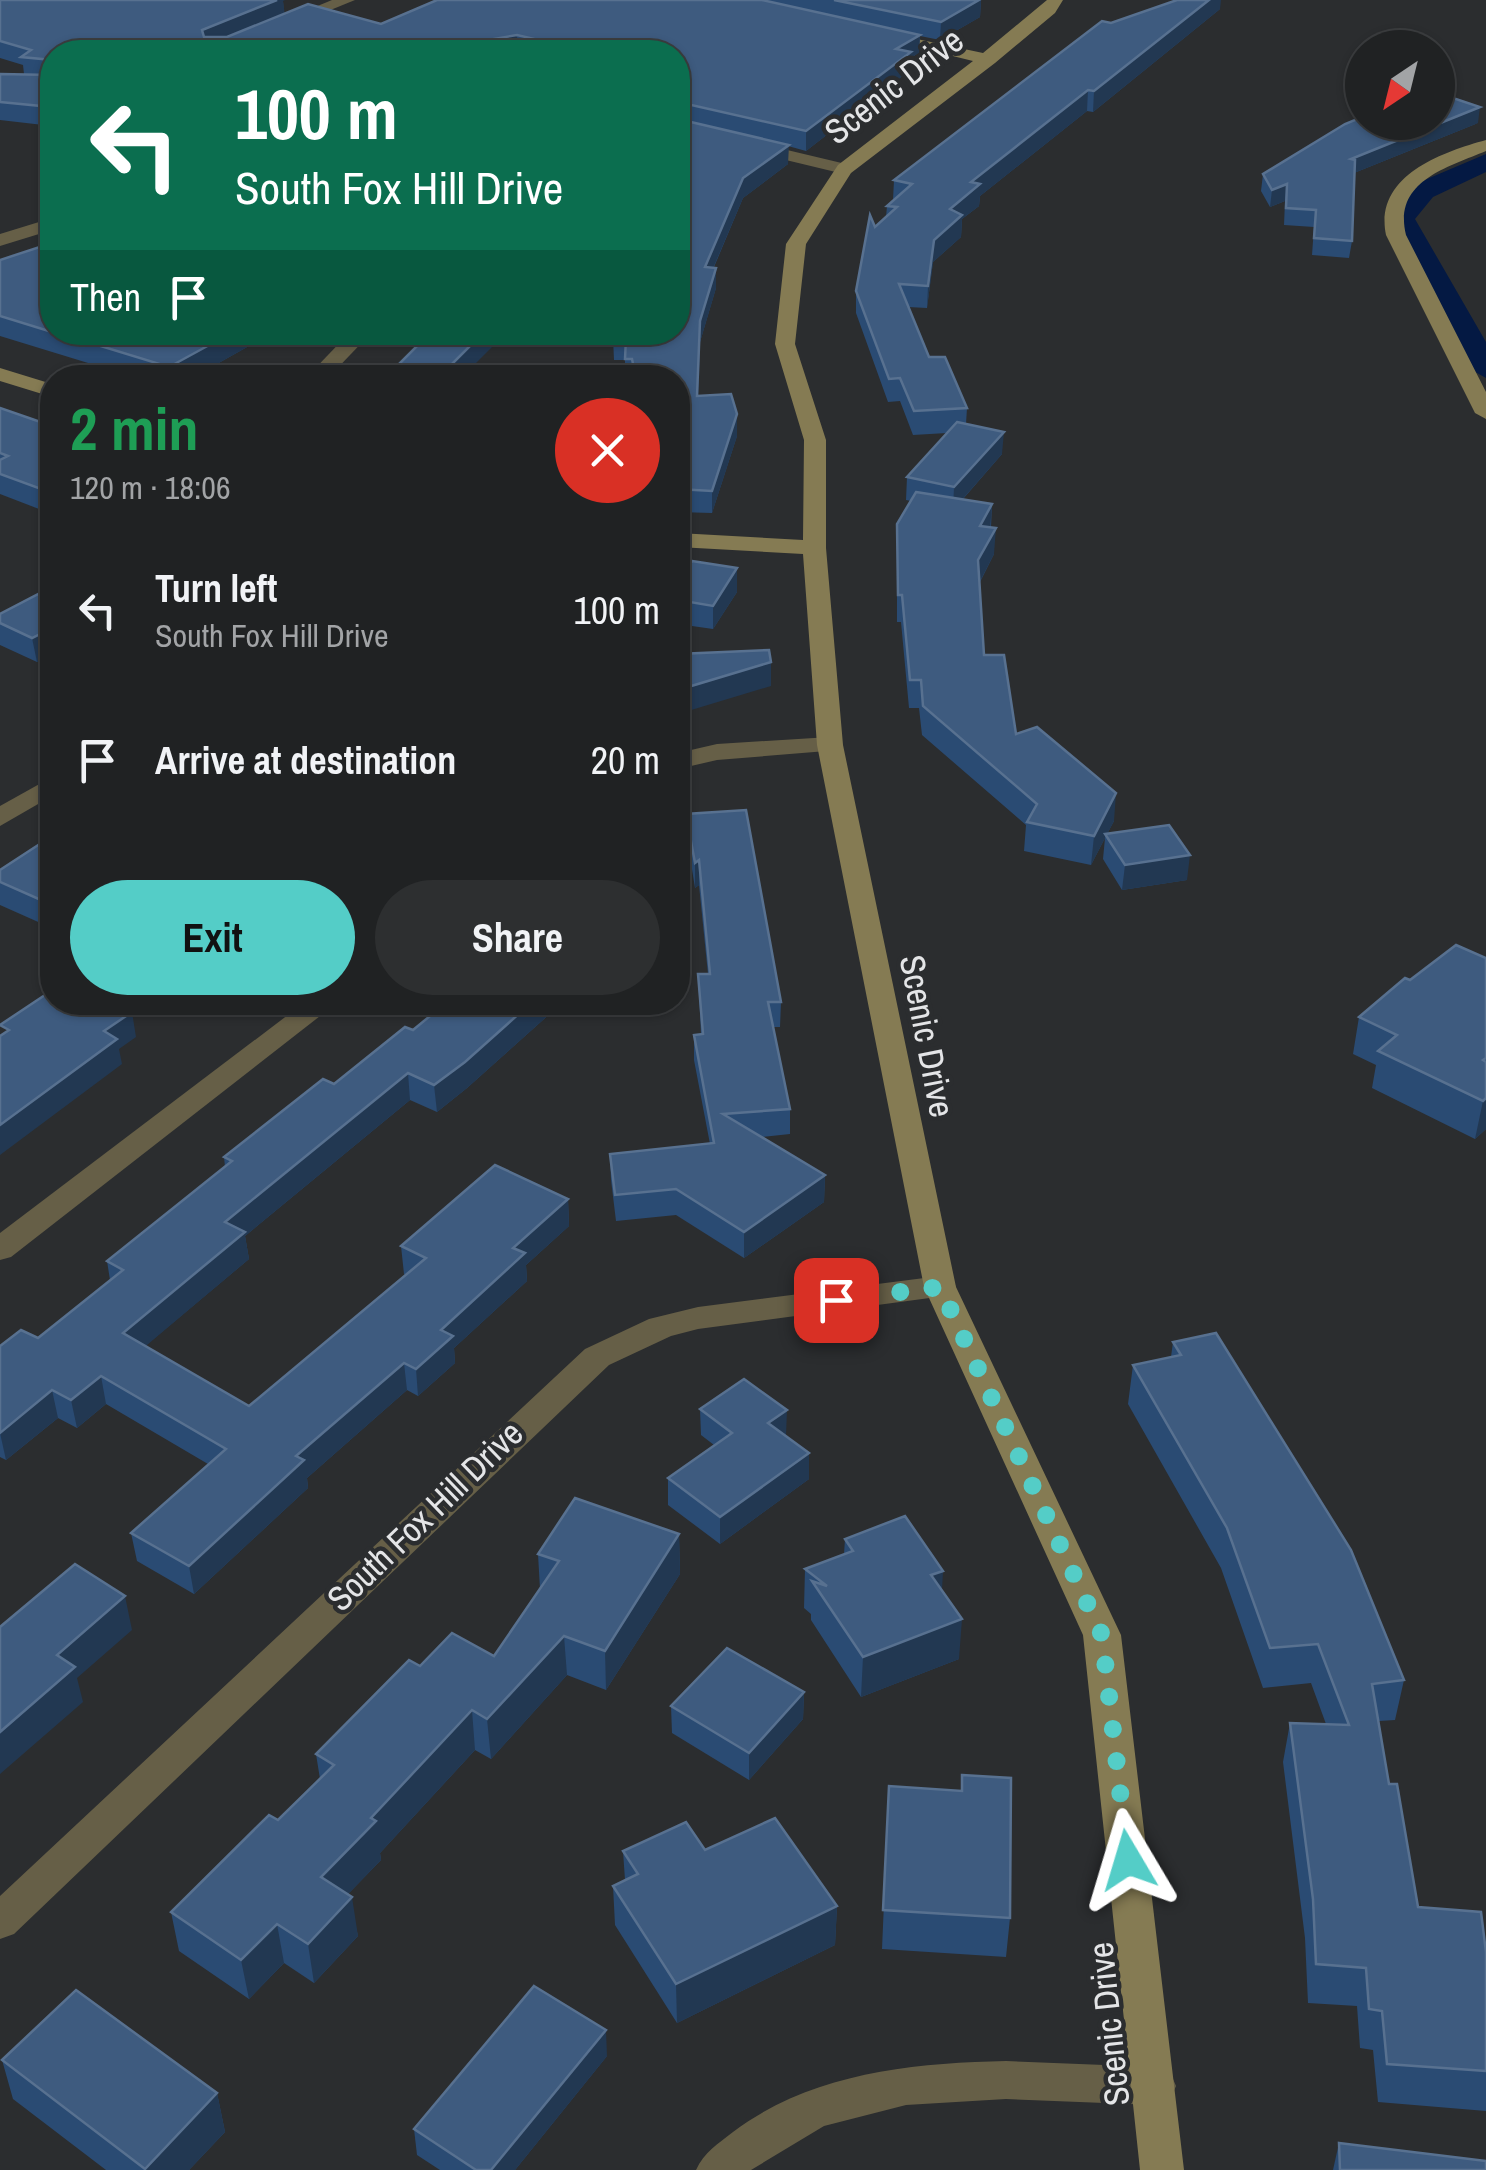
<!DOCTYPE html>
<html lang="en">
<head>
<meta charset="utf-8">
<style>
  body { margin:0; font-family:"Archivo Narrow",sans-serif; background:#2d2f30; color:#f1f3f6; height:100vh; display:flex; flex-direction:column; font-size:38px; white-space:nowrap }
  * { box-sizing:border-box; margin:0 }
  p { font-size:32px; color:#a2a4a6 }
  .icon { flex:none; width:55px; height:55px; fill:none; stroke:currentColor; stroke-width:2; stroke-linecap:round; stroke-linejoin:round }
  .map { position:relative; flex:1; overflow:hidden }
  .sheet { position:absolute; left:40px; top:365px; width:650px; height:650px; display:flex; flex-direction:column; background:#202223; border-radius:40px; box-shadow:0 2px 8px #0004,0 0 0 2px #3d3f41 }
  .sheet>* { flex:none }
  .hud { position:absolute; left:40px; top:40px; width:650px; height:305px; border-radius:40px; box-shadow:0 2px 8px #0004,0 0 0 2px #3d3f41; background:#0b6e4f; color:#fff; overflow:hidden }
  .needle { width:65px; rotate:215deg }
  .fabs { position:absolute; left:1345px; top:30px; display:grid; gap:20px }
  .fabs a { display:grid; place-items:center; width:110px; height:110px; border-radius:50%; background:#202223; box-shadow:0 2px 8px #0004,0 0 0 2px #3d3f41; font-size:50px }
  .pin { position:absolute; display:grid; place-items:center; width:85px; height:85px; color:#fff; margin:-42px; border-radius:20px; box-shadow:0 5px 15px #0006 }
  .me { position:absolute; width:110px; margin:-55px; rotate:353deg; stroke-linejoin:round; filter:drop-shadow(0 0 8px #0008) }
  .turn { display:flex; align-items:center; gap:35px; height:210px; padding:0 30px; font-size:45px }
  .turn .icon { width:130px; height:130px; stroke-width:2.5 }
  .turn b { display:block; font-size:70px; line-height:85px }
  .then { display:flex; align-items:center; height:95px; padding:0 30px; background:#0003; gap:20px; font-size:38px }
  .round { display:grid; place-items:center; flex:none; width:105px; height:105px; border-radius:52px; background:#2d2f30 }
  .head { display:flex; align-items:center; justify-content:space-between; height:170px; padding:0 30px }
  h1 { font-size:60px; font-weight:800; line-height:75px; color:#1e9e55 }
  .action { display:flex; gap:20px; margin-top:auto; padding:20px 30px }
  .action a { flex:1; height:115px; border-radius:60px; background:#54cdc7; color:#111; font-size:40px; font-weight:800; line-height:115px; text-align:center }
  .action a+a { background:#2d2f30; color:#f1f3f6 }
  ul { padding:0; list-style:none }
  li { display:flex; align-items:center; gap:30px; height:150px; padding:0 30px }
  li div { flex:1 }
  li b { display:block; font-size:38px }
  li em { font-style:normal }
  .map>svg:first-child { display:block }
  .lines { fill:none; stroke-linecap:round; stroke-linejoin:round }
  .canal { fill:#041943; fill-rule:evenodd }
  .street { fill:#665f47; fill-rule:evenodd }
  .secondary { fill:#857b53; fill-rule:evenodd }
  .wall { fill:#2a4b73 }
  .shaded-wall { fill:#223852 }
  .building { fill:#3e5b7f; stroke:#587190; stroke-width:2.5 }
  .route { stroke:#54cdc7; stroke-width:18; stroke-dasharray:0 32.4 }
  .labels { text-anchor:middle; stroke-width:9; stroke-linejoin:round; paint-order:stroke }
  .street-label { font-size:35px; fill:#e4e5e7; stroke:#2b2d2f }
</style>
</head>
<body>
<div class="map">
<svg width="1486" height="2170" viewBox="0 0 1486 2170">
  <rect width="100%" height="100%" fill="#2b2d2f"/>
  <g class="lines">
    <!-- canal -->
    <path class="canal" d="M1486,154V172L1433,197L1415,219L1486,342V378L1470,369L1387,219L1413,185Z"/>
    <!-- street -->
    <g class="street">
      <path d="M332,0H355L228,52H206Z"/>
      <path d="M678,124L850,165L853,169L844,174L678,134Z"/>
      <path d="M52,218V230L0,246V234Z"/>
      <path d="M350,332H372L328,378H306Z"/>
      <path d="M830,737L839,740L843,745L839,750L717,760L678,769V753L717,744Z"/>
      <path d="M52,777V796L0,826V806Z"/>
      <path d="M305,1002H338L11,1257L0,1260V1233Z"/>
      <path d="M940,1276L952,1279L956,1287L952,1295L698,1329L671,1336L609,1365L14,1934L0,1939V1896L585,1349L649,1319L698,1307Z"/>
      <path d="M1006,2061L1155,2067L1170,2072L1176,2086L1170,2100L1155,2105L1006,2099L906,2105L824,2126L751,2170H696C704,2152 718,2144 733,2132C811,2073 912,2063 1006,2061Z"/>
    </g>
    <!-- secondary -->
    <g class="secondary">
      <path d="M1047,0H1063L1055,13L995,63L851,173L806,244L795,344L826,440V548L843,745L956,1287L1121,1635L1184,2170H1140L1083,1635L924,1287L817,745L803,554L678,547V533L803,540L804,440L775,344L786,244L838,165L973,61L871,36L879,31L983,53Z"/>
      <path d="M1486,140V151C1445,168 1393,182 1406,235L1486,392V419L1475,413L1386,235C1374,177 1439,153 1486,140Z"/>
      <path d="M0,368L52,384V397L0,381Z"/>
    </g>
  </g>
  <!-- wall -->
  <g class="wall">
    <path d="M0,0L283,1L284,14L381,24L437,0H981L980,17L940,40L920,36L919,53L910,58V70L806,151L788,146V164L743,198L714,267L716,288L700,342L698,396L737,414V436L712,513L678,512V451L680,442H678V378H625V360H614L613,338L678,332V52H52V126L0,120V74H24L23,65L0,58Z"/>
    <path d="M1220,9L1093,112L1087,111L980,196L979,206L962,219L961,237L933,262L927,308L908,307L929,357L967,408L966,424L1002,454L963,499L992,504L991,527L994,554L980,582L984,655L1016,734L1114,821L1107,834L1187,880L1122,890L1103,859L1105,838L1091,865L1024,851L1026,825L922,735L919,708H909L901,622H897V524L911,501L906,500L907,477L947,433L913,435L900,401L888,402L856,313V291L875,227L886,217L887,206L893,200L894,180L1111,23Z"/>
    <path d="M1478,123L1354,173L1352,241L1349,258L1312,255L1314,227L1284,225L1285,201L1270,207L1261,191L1263,174Z"/>
    <path d="M0,260L274,332L192,378H137L0,336Z"/>
    <path d="M0,408L52,426V514L0,494Z"/>
    <path d="M678,568L737,592L713,629L678,624Z"/>
    <path d="M52,591V653L37,662L0,645V614Z"/>
    <path d="M686,814L781,1002L780,1027H773L790,1109V1134L761,1137L825,1175L824,1202L744,1258L676,1215L616,1221L611,1180L610,1154L710,1144L694,1060V1035L701,1034L698,974H708L699,885L695,888L687,838Z"/>
    <path d="M52,836L45,925L0,905V870Z"/>
    <path d="M1486,958V1129L1475,1139L1372,1088L1376,1065L1353,1054L1359,1017L1410,980Z"/>
    <path d="M447,1002H563L467,1088L437,1112L410,1100L245,1236L249,1259L145,1346L249,1406L406,1275L404,1274L401,1246L568,1199L569,1226L526,1265L527,1281L454,1348L455,1363L418,1396L407,1390L307,1478L308,1488L194,1594L137,1561L131,1533L208,1464L106,1404L77,1428L58,1418L6,1460L0,1457V1346L38,1338L110,1280L107,1261L225,1167L224,1157L413,1030Z"/>
    <path d="M1173,1342L1404,1680L1395,1720L1379,1721L1389,1784L1418,1907L1486,2071V2111L1378,2102L1373,2050L1360,2048L1357,2006L1308,2003L1305,1938L1283,1762L1290,1723L1326,1724L1311,1683L1263,1688L1221,1568L1128,1404L1133,1365L1171,1357Z"/>
    <path d="M700,1409L786,1436L809,1479L720,1544L668,1505V1478L714,1445L701,1435Z"/>
    <path d="M679,1534L680,1574L606,1690L567,1675L491,1759L475,1750L380,1853L381,1860L348,1894L358,1936L314,1983L284,1963L249,1999L179,1951L171,1912L278,1820L320,1779L316,1754L420,1666L494,1656L540,1589L538,1554Z"/>
    <path d="M845,1539L942,1591L959,1659L861,1697L811,1620V1614L804,1608L805,1569L844,1554Z"/>
    <path d="M804,1692L803,1719L749,1780L672,1733L671,1706Z"/>
    <path d="M962,1775L1010,1918L1006,1957L882,1949L889,1786L961,1791Z"/>
    <path d="M623,1851L837,1906L835,1945L677,2023L615,1925L613,1886L625,1880Z"/>
    <path d="M607,2056L515,2170H440L417,2155L414,2129Z"/>
    <path d="M2,2060L217,2093L225,2132L189,2170H106L13,2099Z"/>
    <path d="M1339,2143L1486,2170H1333Z"/>
  </g>
  <!-- shaded-wall -->
  <g class="shaded-wall">
    <path d="M261,0H285L283,1L285,16L205,49L202,30Z"/>
    <path d="M979,0H981L980,17L940,40L941,22Z"/>
    <path d="M1209,0H1221L1220,9L1093,112L1094,91Z"/>
    <path d="M517,35L518,52H418Z"/>
    <path d="M920,35L919,53L910,58V70L806,151V131L896,49Z"/>
    <path d="M1088,90L1087,111L980,196L979,206L962,219L961,237L933,262L927,308L928,286L934,240L950,209L971,182Z"/>
    <path d="M1480,107L1478,123L1349,175L1351,159Z"/>
    <path d="M789,145L788,164L743,198L705,287V267L743,178Z"/>
    <path d="M1287,184L1285,201L1270,207L1272,190Z"/>
    <path d="M716,268V288L700,342L698,417L700,321Z"/>
    <path d="M233,332H274L192,378H171L169,367Z"/>
    <path d="M484,332H507L461,378H438Z"/>
    <path d="M737,414V436L712,513V491Z"/>
    <path d="M1004,432L1002,454L953,510L954,487Z"/>
    <path d="M992,504L990,530L980,526Z"/>
    <path d="M996,528L994,554L977,587L978,560Z"/>
    <path d="M737,568V592L713,629V606Z"/>
    <path d="M52,628V653L37,662L32,638Z"/>
    <path d="M771,662V686L678,714V690Z"/>
    <path d="M1116,793L1114,821L1106,836L1105,834V838L1091,865L1094,836Z"/>
    <path d="M1190,855L1187,880L1122,890L1125,865Z"/>
    <path d="M699,860V885L695,888V863Z"/>
    <path d="M52,892V920L45,925L41,900Z"/>
    <path d="M532,1002H563L467,1088L437,1112L434,1085Z"/>
    <path d="M132,1012L136,1037L119,1049L122,1064L0,1155V1125L104,1031Z"/>
    <path d="M408,1073L410,1100L245,1236L249,1259L128,1361L123,1333L225,1222Z"/>
    <path d="M1486,1098V1129L1475,1139L1483,1101Z"/>
    <path d="M825,1175L824,1202L744,1258V1232Z"/>
    <path d="M568,1199L569,1226L526,1265L527,1281L454,1348L455,1363L418,1396L416,1369L441,1330L513,1248Z"/>
    <path d="M404,1363L407,1390L307,1478L308,1488L194,1594L189,1566L296,1456Z"/>
    <path d="M101,1376L106,1404L77,1428L71,1400Z"/>
    <path d="M52,1390L58,1418L6,1460L0,1433Z"/>
    <path d="M787,1410L786,1436L768,1423Z"/>
    <path d="M809,1453V1479L720,1544V1517Z"/>
    <path d="M679,1534L680,1574L606,1690L605,1651Z"/>
    <path d="M943,1571L941,1610L931,1575Z"/>
    <path d="M125,1596L132,1630L77,1678L83,1702L0,1774V1732L57,1655Z"/>
    <path d="M962,1619L959,1659L861,1697L863,1657Z"/>
    <path d="M564,1636L567,1675L491,1759L487,1719Z"/>
    <path d="M804,1692L803,1719L749,1780V1753Z"/>
    <path d="M472,1710L475,1750L380,1853L381,1860L327,1916L321,1877L371,1818Z"/>
    <path d="M352,1897L358,1936L314,1983L308,1944Z"/>
    <path d="M837,1906L835,1945L677,2023L676,1984Z"/>
    <path d="M277,1924L284,1963L249,1999L241,1960Z"/>
    <path d="M606,2030L607,2056L515,2170H491Z"/>
    <path d="M217,2093L225,2132L189,2170H145Z"/>
  </g>
  <!-- building -->
  <g class="building">
    <path d="M0,0H277L202,30L204,37H227L308,4L381,24L437,0H762L920,35L896,49L911,52L806,131L678,102V52H590L517,35L418,52H52V107L0,102V74L52,75V60L21,57L31,50L0,41Z"/>
    <path d="M834,0H979L941,22Z"/>
    <path d="M1177,0H1209L1094,91L1088,90L971,182L980,184L950,209L962,215L934,240L928,286L899,284L929,357H945L967,408L914,411L900,378L889,379L856,291L870,215L875,227L897,207L887,206L912,184L894,180L1102,21L1111,23Z"/>
    <path d="M1438,93L1480,107L1351,159L1355,160L1352,241L1314,238L1316,210L1286,208L1287,184L1272,190L1263,174L1345,124L1362,117V122H1438Z"/>
    <path d="M678,119L789,145L743,178L705,267L716,268L700,321L697,396L731,394L737,414L712,491L678,489V451L686,420H678V378H636L632,359H625L626,338H613L615,332H678V235L687,215L678,214Z"/>
    <path d="M52,243V332L0,316V260Z"/>
    <path d="M55,332H233L169,367Z"/>
    <path d="M431,332H484L438,378H385Z"/>
    <path d="M0,408L52,426V493L0,474V460L8,456L0,453Z"/>
    <path d="M957,422L1004,432L954,487L907,477Z"/>
    <path d="M916,492L992,504L980,526L996,528L978,560L984,655H1004L1016,734L1037,727L1116,793L1094,836L1027,822L1037,804L923,706L921,680H910L902,595H898L897,524Z"/>
    <path d="M692,561L737,568L713,606L678,600V568L686,570Z"/>
    <path d="M48,589L52,591V628L32,638L0,623V614Z"/>
    <path d="M769,650L771,662L678,690V654Z"/>
    <path d="M746,810L781,1002H768L790,1109L723,1114L825,1175L744,1232L676,1189L615,1195L610,1154L714,1143L694,1035L703,1034L698,974H710L699,860L695,863L686,814Z"/>
    <path d="M1169,825L1190,855L1125,865L1105,834Z"/>
    <path d="M52,836V892L41,900L0,882V870Z"/>
    <path d="M1456,945L1486,958V1058L1483,1060L1486,1062V1098L1483,1101L1378,1051L1397,1035L1359,1017L1405,978L1410,980Z"/>
    <path d="M48,993L52,996V1002H114L132,1012L104,1031L117,1039L0,1125V1036L9,1030L0,1025Z"/>
    <path d="M447,1002H532L465,1062L434,1085L408,1073L225,1222L245,1232L123,1333L249,1406L426,1258L401,1246L495,1165L568,1199L513,1248L525,1253L441,1330L453,1336L416,1369L404,1363L296,1456L304,1460L189,1566L131,1533L226,1449L101,1376L71,1400L52,1390L0,1433V1346L21,1330L38,1338L123,1270L107,1261L232,1161L224,1157L323,1079L334,1084L405,1027L413,1030Z"/>
    <path d="M1216,1333L1351,1550L1404,1680L1372,1684L1389,1784H1397L1418,1907L1481,1912L1486,1952V2071L1387,2064L1382,2011L1369,2009L1366,1968L1316,1964L1313,1899L1290,1723L1349,1725L1318,1644L1270,1648L1227,1528L1133,1365L1181,1355L1173,1342Z"/>
    <path d="M744,1379L787,1410L768,1423L809,1453L720,1517L668,1478L732,1433L700,1409Z"/>
    <path d="M575,1498L679,1534L605,1651L564,1636L487,1719L472,1710L371,1818L376,1821L321,1877L352,1897L308,1944L277,1924L241,1960L171,1912L269,1815L278,1820L334,1765L316,1754L409,1660L420,1666L452,1633L494,1656L559,1561L538,1554Z"/>
    <path d="M905,1516L943,1571L931,1575L962,1619L863,1657L812,1581L827,1586L805,1569L853,1551L845,1539Z"/>
    <path d="M75,1564L125,1596L57,1655L75,1667L0,1732V1627Z"/>
    <path d="M727,1648L804,1692L749,1753L671,1706Z"/>
    <path d="M962,1775L1011,1778L1010,1918L883,1910L889,1786L962,1791Z"/>
    <path d="M775,1818L837,1906L676,1984L613,1886L638,1874L623,1851L686,1822L705,1850Z"/>
    <path d="M534,1986L606,2030L491,2170H476L414,2129Z"/>
    <path d="M76,1990L217,2093L145,2169L2,2060Z"/>
    <path d="M1339,2143L1486,2161V2170H1340Z"/>
  </g>
  <g class="lines">
    <!-- route -->
    <path class="route" d="M836,1300L940,1287L1102,1635L1128,1860"/>
  </g>
  <g class="labels">
    <!-- street labels -->
    <g class="street-label">
      <text transform="translate(894 86) rotate(-38)" y="12">Scenic Drive</text>
      <text transform="translate(927 1036) rotate(79)" y="12">Scenic Drive</text>
      <text transform="translate(425 1516) rotate(-44)" y="12">South Fox Hill Drive</text>
      <text transform="translate(1109 2024) rotate(-96)" y="12">Scenic Drive</text>
    </g>
  </g>
</svg>
<div class="fabs">
<a><svg class="needle" viewBox="-14 -14 28 28"><path d="M0-13l5 13h-10z" fill="#e53935"/><path d="M0 13l5-13h-10z" fill="#a2a4a6"/></svg></a>
</div>
<div class="pin" style="left:836px;top:1300px;background:#d93025"><svg class="icon" aria-label="arrive" viewBox="0 0 24 24"><path d="M6 21V4h12l-3 4 3 4H6"/></svg></div>
<svg class="me" style="left:1128px;top:1860px" viewBox="-20 -20 40 40"><path d="M0-17L14 15 0 8-14 15z" fill="#54cdc7" stroke="#fff" stroke-width="4"/></svg>
<div class="hud">
<div class="turn"><svg class="icon" aria-label="left" viewBox="0 0 24 24"><path d="M17 20v-9H6M10 6l-5 5 5 5"/></svg><div><b>100 m</b>South Fox Hill Drive</div></div>
<div class="then">Then<svg class="icon" aria-label="arrive" viewBox="0 0 24 24"><path d="M6 21V4h12l-3 4 3 4H6"/></svg></div>
</div>
<section class="sheet">
<div class="head"><div><h1>2 min</h1><p>120 m · 18:06</p></div><a class="round" style="background:#d93025;color:#fff"><svg class="icon" aria-label="close" viewBox="0 0 24 24"><path d="M6 6l12 12M18 6L6 18"/></svg></a></div>
<ul>
<li><svg class="icon" aria-label="left" viewBox="0 0 24 24"><path d="M17 20v-9H6M10 6l-5 5 5 5"/></svg><div><b>Turn left</b><p>South Fox Hill Drive</p></div><em>100 m</em></li>
<li><svg class="icon" aria-label="arrive" viewBox="0 0 24 24"><path d="M6 21V4h12l-3 4 3 4H6"/></svg><div><b>Arrive at destination</b></div><em>20 m</em></li>
</ul>
<div class="action"><a>Exit</a><a>Share</a></div>
</section>
</div>
</body>
</html>
